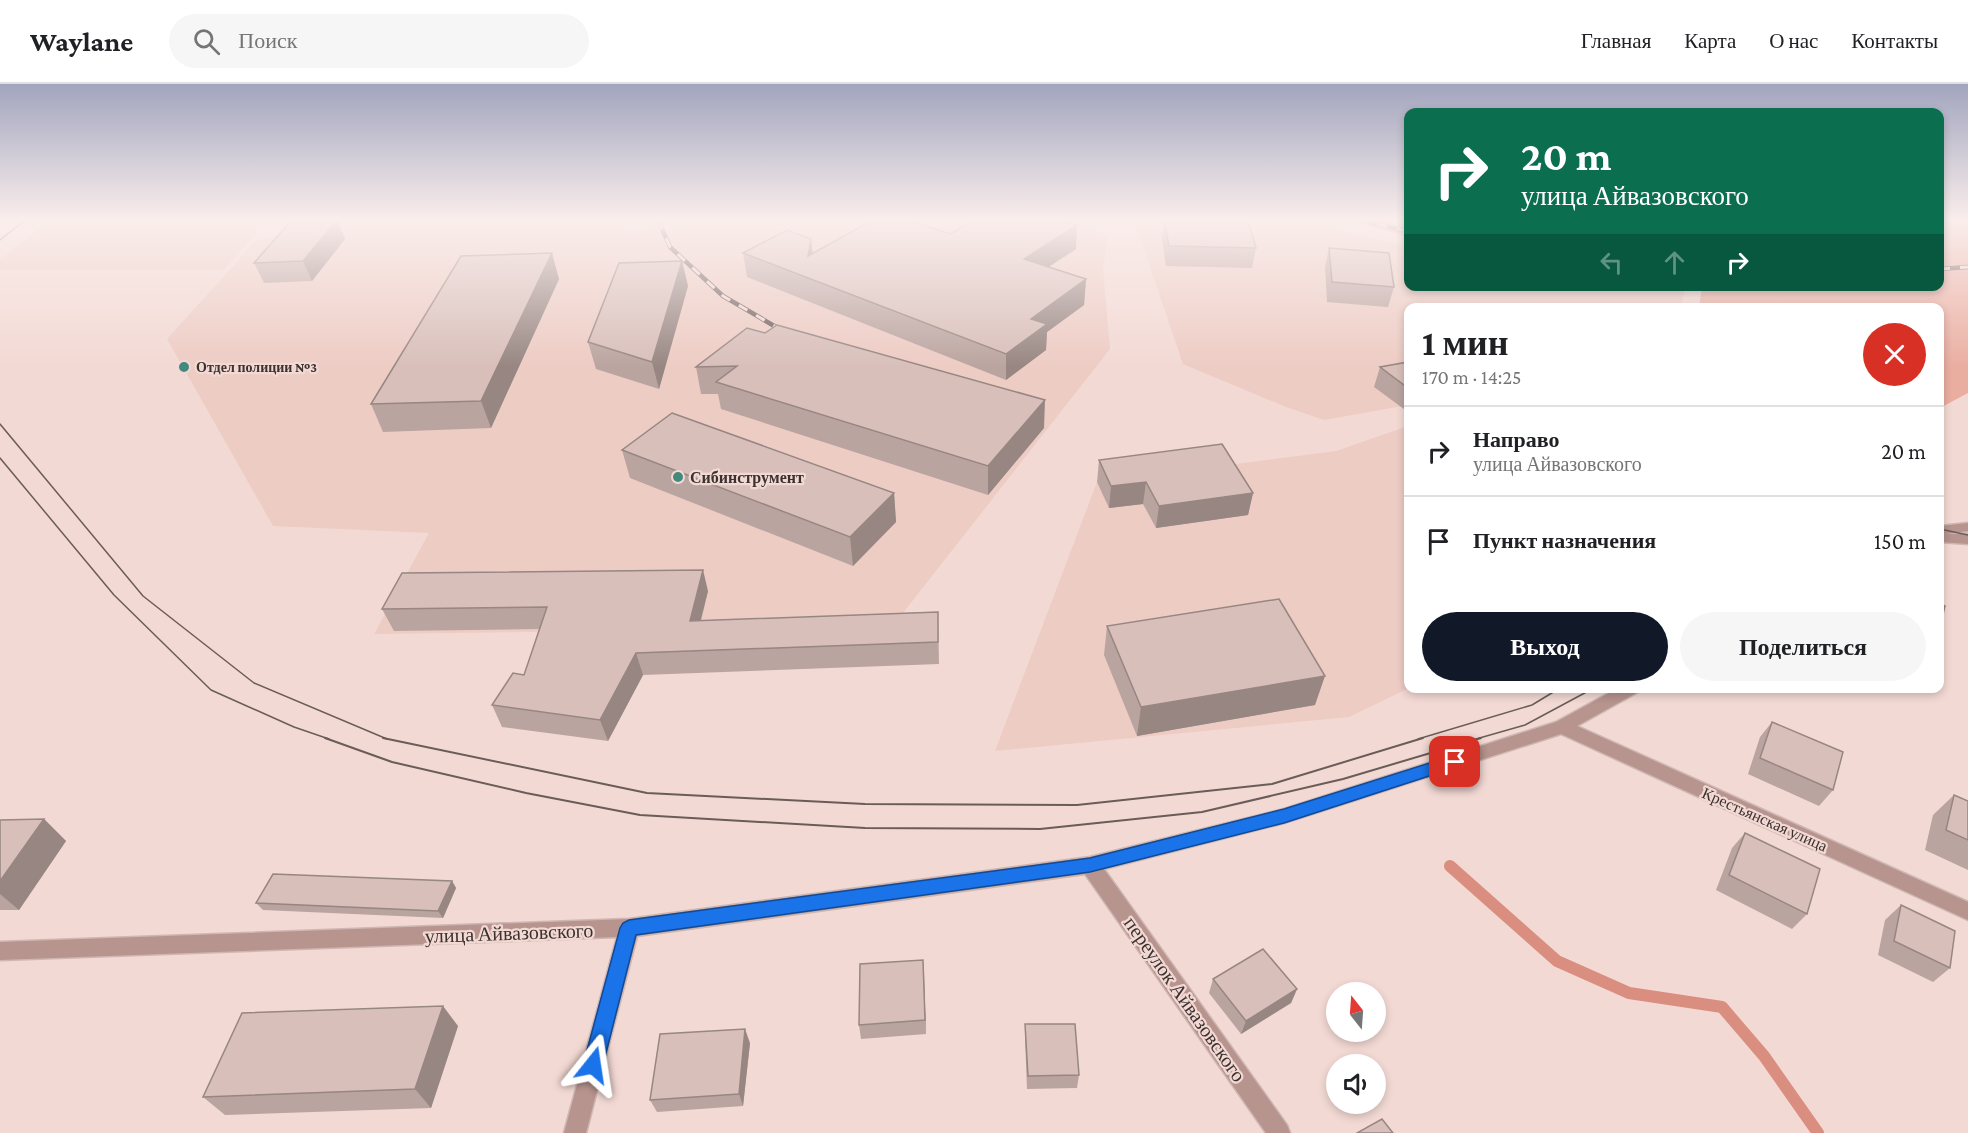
<!DOCTYPE html>
<html lang="ru">
<head>
<meta charset="utf-8">
<style>
  body { margin:0; font-family:"Crimson Pro",serif; background:#f6f6f6; color:#202124; height:100vh; display:flex; flex-direction:column; font-size:22px; white-space:nowrap }
  * { box-sizing:border-box; margin:0 }
  p { font-size:20px; color:#757577 }
  .icon { flex:none; width:33px; height:33px; fill:none; stroke:currentColor; stroke-width:2; stroke-linecap:round; stroke-linejoin:round }
  .map { position:relative; flex:1; overflow:hidden }
  .drawer { position:absolute; left:1404px; top:219px; width:540px; height:390px; display:flex; flex-direction:column; background:#fff; border-radius:12px; box-shadow:0 3px 9px #0003 }
  .drawer>* { flex:none }
  .hud { position:absolute; left:1404px; top:24px; width:540px; height:183px; border-radius:12px; box-shadow:0 3px 9px #0003; background:#0b6e4f; color:#fff; overflow:hidden }
  .needle { width:39px; rotate:343deg }
  .buttons { position:absolute; left:1326px; top:898px; display:grid; gap:12px }
  .buttons a { display:grid; place-items:center; width:60px; height:60px; border-radius:50%; background:#fff; box-shadow:0 3px 9px #0003; font-size:30px }
  .pin { position:absolute; display:grid; place-items:center; width:51px; height:51px; color:#fff; margin:-26px; border-radius:12px; box-shadow:0 3px 9px #0006 }
  .me { position:absolute; width:66px; margin:-33px; rotate:15deg; stroke-linejoin:round; filter:drop-shadow(0 0 4px #0008) }
  .turn { display:flex; align-items:center; gap:21px; height:126px; padding:0 18px; font-size:27px }
  .turn .icon { width:78px; height:78px; stroke-width:2.5 }
  .turn b { display:block; font-size:42px; line-height:51px }
  .lanes { display:flex; align-items:center; height:57px; padding:0 18px; background:#0003; justify-content:center; gap:30px; direction:ltr }
  .lanes .off { opacity:.35 }
  .round { display:grid; place-items:center; flex:none; width:63px; height:63px; border-radius:32px; background:#f6f6f6 }
  .head { display:flex; align-items:center; justify-content:space-between; height:102px; padding:0 18px }
  h1 { font-size:36px; font-weight:700; line-height:45px }
  .primary-button { display:flex; gap:12px; margin-top:auto; padding:12px 18px }
  .primary-button a { flex:1; height:69px; border-radius:36px; background:#111827; color:#fff; font-size:24px; font-weight:700; line-height:69px; text-align:center }
  .primary-button a+a { background:#f6f6f6; color:#202124 }
  ul { padding:0; list-style:none }
  li { display:flex; align-items:center; gap:18px; height:90px; padding:0 18px; border-top:2px solid #e0e0e0 }
  li div { flex:1 }
  li b { display:block; font-size:22px }
  li em { font-style:normal }
  header { display:flex; align-items:center; gap:36px; box-sizing:border-box; height:84px; padding:0 30px; background:#fff; border-bottom:2px solid #e0e0e0 }
  header strong { font-size:28px }
  nav { display:flex; gap:33px; margin-inline-start:auto; font-size:21px }
  .search { width:420px; height:54px; background:#f6f6f6; display:flex; align-items:center; gap:15px; box-sizing:border-box; padding:0 21px; border-radius:33px; color:#757577; font-size:22px }
  .map>svg:first-child { display:block }
  .built { fill:#edccc4 }
  .green { fill:#eaaea1 }
  .lines { fill:none; stroke-linecap:round; stroke-linejoin:round }
  .stream { stroke:#d98e7f; stroke-width:12 }
  .minor-casing { stroke:#ceb7b3; stroke-width:3 }
  .minor { fill:#b7948d; fill-rule:evenodd }
  .tram-far1 { stroke:#6a5c59; stroke-width:1.5 }
  .tram { stroke:#6a5c59; stroke-width:2 }
  .rail-casing { stroke:#6a5c59; stroke-width:4.5 }
  .rail { stroke:#f3d9d4; stroke-width:3; stroke-dasharray:10; stroke-linecap:butt }
  .wall { fill:#baa4a0 }
  .shaded-wall { fill:#978682 }
  .building { fill:#d8bfba; stroke:#978682; stroke-width:1.5 }
  .route { fill:#1a73e8; stroke:#114b97; stroke-width:1.5 }
  .poi-dot { fill:#44897e; stroke:#f3d9d4; stroke-width:2 }
  .labels { text-anchor:middle; stroke-width:4.5; stroke-linejoin:round; paint-order:stroke }
  .far-poi-label { font-size:14px; font-weight:bold; fill:#3b312f; stroke:#f3d9d4; text-anchor:start }
  .poi-label { font-size:16px; font-weight:bold; fill:#3b312f; stroke:#f3d9d4; text-anchor:start }
  .street-label { font-size:16px; fill:#3b312f; stroke:#f3d9d4 }
  .near-street-label { font-size:20px; fill:#3b312f; stroke:#f3d9d4 }
</style>
</head>
<body>
<header>
<strong>Waylane</strong>
<div class="search"><svg class="icon" aria-label="search" viewBox="0 0 24 24"><circle cx="10" cy="10" r="6"/><path d="M15 15l6 6"/></svg>Поиск</div>
<nav><a>Главная</a><a>Карта</a><a>О нас</a><a>Контакты</a></nav>
</header>
<div class="map">
<svg width="1968" height="1049" viewBox="0 0 1968 1049">
  <rect width="100%" height="100%" fill="#f3d9d4"/>
  <!-- built -->
  <g class="built">
    <path d="M51,136H268L224,186H0V175Z"/>
    <path d="M331,136H622L624,145L888,136H1080L1108,153L1103,185L1110,265L892,543L374,550L429,449L273,442L167,255L255,158Z"/>
    <path d="M1131,136H1299L1408,162V202L1685,203L1681,223L1408,224V321L1324,336L1286,323L1183,280L1138,148Z"/>
    <path d="M1408,342L1409,604L1349,633L995,667L1097,398L1336,367Z"/>
  </g>
  <!-- green -->
  <g class="green">
    <path d="M1346,136H1408V153Z"/>
    <path d="M1940,136H1968V309L1940,324V224L1699,223L1702,203L1940,202Z"/>
  </g>
  <g class="lines">
    <!-- stream -->
    <path class="stream" d="M1450,782L1557,877L1629,909L1722,923L1764,972L1818,1049"/>
    <defs>
      <g id="minor">
        <path d="M1968,439V447L1947,450H1968V460L1940,458V442Z"/>
        <path d="M1618,604H1640L1638,608L1577,642L1968,818V836L1561,650L1284,739L1104,785L1287,1041L1290,1049H1266L1085,790L637,852L586,1049H564L617,853L0,876V858L629,835L1090,773L1284,725L1556,638Z"/>
      </g>
    </defs>
    <!-- minor casing -->
    <use href="#minor" class="minor-casing"/>
    <!-- minor -->
    <use href="#minor" class="minor"/>
    <!-- tram-far1 -->
    <g class="tram-far1">
      <path d="M0,156L25,136"/>
      <path d="M0,340L143,512L254,599L387,655"/>
      <path d="M0,374L114,511L211,606L294,643L329,655"/>
      <path d="M1940,445L1968,451"/>
      <path d="M1418,655L1532,621L1560,604"/>
      <path d="M1476,655L1525,641L1594,604"/>
    </g>
    <!-- tram -->
    <g class="tram">
      <path d="M325,654L392,678L526,709L640,731L865,744L1040,745L1202,728L1343,695L1481,654"/>
      <path d="M383,654L647,709L865,720L1077,721L1272,700L1423,654"/>
    </g>
    <defs>
      <g id="rail">
        <path d="M658,136L670,163L723,212L788,250"/>
        <path d="M1358,136L1408,147"/>
        <path d="M1940,185L1968,183"/>
      </g>
    </defs>
    <!-- rail casing -->
    <use href="#rail" class="rail-casing"/>
    <!-- rail -->
    <use href="#rail" class="rail"/>
  </g>
  <!-- wall -->
  <g class="wall">
    <path d="M337,136L345,155L312,197L264,199L254,179Z"/>
    <path d="M1164,136L1256,164L1252,184L1166,182L1162,155Z"/>
    <path d="M950,150L1076,165L1049,183L1086,195L1084,221L1047,248L1046,266L1006,296L747,193L743,169H813Z"/>
    <path d="M1329,164L1394,203L1388,223L1327,218L1325,183Z"/>
    <path d="M682,177L688,202L659,305L596,285L588,258Z"/>
    <path d="M559,195L491,344L383,348L371,320Z"/>
    <path d="M765,249L1044,344L988,411L721,325L718,310H701L696,283Z"/>
    <path d="M1408,278V328L1374,303L1380,283Z"/>
    <path d="M622,366L894,409L896,438L853,482L630,394Z"/>
    <path d="M1099,376L1253,409L1248,431L1156,444L1143,420L1109,424L1097,398Z"/>
    <path d="M708,507L701,537L938,528L939,580L643,591L608,657L502,643L492,621L524,591L539,545L394,547L382,525Z"/>
    <path d="M1107,542L1315,621L1137,652L1104,571Z"/>
    <path d="M1772,638L1833,706L1819,722L1748,690L1760,653Z"/>
    <path d="M1954,711L1968,717V786L1925,766L1933,731Z"/>
    <path d="M44,735L66,757L19,826H0V736Z"/>
    <path d="M1745,749L1807,830L1792,845L1716,806L1732,764Z"/>
    <path d="M452,797L456,804L443,834L263,826L256,819Z"/>
    <path d="M1901,821L1950,884L1933,898L1878,871L1885,836Z"/>
    <path d="M923,876L926,950L861,955L859,941Z"/>
    <path d="M1213,895L1297,905L1291,919L1241,950L1209,909Z"/>
    <path d="M1025,940L1079,991L1077,1004L1027,1005L1025,954Z"/>
    <path d="M458,942L431,1024L225,1031L203,1013Z"/>
    <path d="M750,959L743,1022L657,1028L650,1016Z"/>
  </g>
  <!-- shaded-wall -->
  <g class="shaded-wall">
    <path d="M337,136L345,155L312,197L303,177Z"/>
    <path d="M1077,141L1076,165L1023,199L1024,175Z"/>
    <path d="M811,155L814,179L811,197L808,172Z"/>
    <path d="M552,169L559,195L491,344L481,317Z"/>
    <path d="M682,177L688,202L659,305L652,278Z"/>
    <path d="M1086,195L1084,221L1047,248L1046,266L1006,296V270L1031,235Z"/>
    <path d="M1045,316L1044,344L988,411V382Z"/>
    <path d="M1146,398L1143,420L1109,424L1111,402Z"/>
    <path d="M894,409L896,438L853,482L850,453Z"/>
    <path d="M1253,409L1248,431L1156,444L1159,422Z"/>
    <path d="M703,486L708,507L695,558L690,537Z"/>
    <path d="M636,569L643,591L608,657L600,636Z"/>
    <path d="M1325,592L1315,621L1137,652L1141,623Z"/>
    <path d="M44,735L66,757L19,826L0,810V797Z"/>
    <path d="M452,797L456,804L443,834L438,827Z"/>
    <path d="M923,876L924,890L926,950L925,936Z"/>
    <path d="M1297,905L1291,919L1241,950L1246,937Z"/>
    <path d="M443,922L458,942L431,1024L415,1005Z"/>
    <path d="M745,945L750,959L743,1022L739,1010Z"/>
  </g>
  <!-- building -->
  <g class="building">
    <path d="M337,136L303,177L254,179L291,137Z"/>
    <path d="M873,136H910L950,150L974,136H1062L1077,141L1024,175L1086,195L1031,235L1047,240L1006,270L743,169L787,146L811,155L808,172Z"/>
    <path d="M1164,136L1248,137L1256,164L1169,162Z"/>
    <path d="M1329,164L1389,169L1394,203L1332,198Z"/>
    <path d="M552,169L481,317L371,320L461,172Z"/>
    <path d="M682,177L652,278L588,258L619,179Z"/>
    <path d="M777,241L1045,316L988,382L716,298L737,282L696,283L747,244L765,249Z"/>
    <path d="M1408,278V304L1380,283Z"/>
    <path d="M672,329L894,409L850,453L622,366Z"/>
    <path d="M1222,360L1253,409L1159,422L1146,398L1111,402L1099,376Z"/>
    <path d="M703,486L690,537L938,528V558L636,569L600,636L492,621L513,589L524,591L547,523L382,525L402,489Z"/>
    <path d="M1279,515L1325,592L1141,623L1107,542Z"/>
    <path d="M1940,520L1945,522L1940,543Z"/>
    <path d="M1772,638L1843,668L1833,706L1760,674Z"/>
    <path d="M1954,711L1968,717V756L1946,746Z"/>
    <path d="M44,735L0,797V736Z"/>
    <path d="M1745,749L1820,785L1807,830L1729,791Z"/>
    <path d="M273,790L452,797L438,827L256,819Z"/>
    <path d="M1901,821L1955,847L1950,884L1894,857Z"/>
    <path d="M1263,865L1297,905L1246,937L1213,895Z"/>
    <path d="M923,876L925,936L859,941L860,880Z"/>
    <path d="M443,922L415,1005L203,1013L242,929Z"/>
    <path d="M1025,940H1075L1079,991L1028,992Z"/>
    <path d="M745,945L739,1010L650,1016L660,950Z"/>
    <path d="M1382,1035L1393,1049H1357Z"/>
  </g>
  <!-- sky -->
  <linearGradient id="sky" x2="0" y2="1"><stop stop-color="#a2a5be"/><stop offset="0.48" stop-color="#faeeec"/><stop offset="1" stop-color="#faeeec" stop-opacity="0"/></linearGradient>
  <rect width="1968" height="283" fill="url(#sky)"/>
  <!-- route -->
  <path class="route" d="M1455,671L1460,673L1463,678L1460,682L1284,739L1090,788L636,851L603,981L600,988L593,991L586,988L583,981L620,844L623,839L629,836L1090,774L1284,725Z"/>
  <!-- markers -->
  <g class="poi-dot">
    <circle cx="184" cy="283" r="6"/>
    <circle cx="678" cy="393" r="6"/>
  </g>
  <g class="labels">
    <!-- far-poi labels -->
    <g class="far-poi-label">
      <text x="196" y="288">Отдел полиции №3</text>
    </g>
    <!-- poi labels -->
    <g class="poi-label">
      <text x="690" y="399">Сибинструмент</text>
    </g>
    <!-- street labels -->
    <g class="street-label">
      <text transform="translate(1765 735) rotate(24)" y="6">Крестьянская улица</text>
    </g>
    <!-- near-street labels -->
    <g class="near-street-label">
      <text transform="translate(509 849) rotate(-2)" y="7">улица Айвазовского</text>
      <text transform="translate(1185 915) rotate(55)" y="7">переулок Айвазовского</text>
    </g>
  </g>
</svg>
<div class="buttons">
<a><svg class="needle" viewBox="-14 -14 28 28"><path d="M0-13l5 13h-10z" fill="#e53935"/><path d="M0 13l5-13h-10z" fill="#757577"/></svg></a>
<a><svg class="icon" aria-label="sound" viewBox="0 0 24 24"><path d="M4 9h4l5-4v14l-5-4H4zM17 9q2 3 0 6"/></svg></a>
</div>
<div class="pin" style="left:1455px;top:678px;background:#d93025"><svg class="icon" aria-label="arrive" viewBox="0 0 24 24"><path d="M6 21V4h12l-3 4 3 4H6"/></svg></div>
<svg class="me" style="left:593px;top:981px" viewBox="-20 -20 40 40"><path d="M0-17L14 15 0 8-14 15z" fill="#1a73e8" stroke="#fff" stroke-width="4"/></svg>
<div class="hud">
<div class="turn"><svg class="icon" aria-label="right" viewBox="0 0 24 24"><path d="M7 20v-9h11M14 6l5 5-5 5"/></svg><div><b>20 m</b>улица Айвазовского</div></div>
<div class="lanes"><svg class="icon off" aria-label="left" viewBox="0 0 24 24"><path d="M17 20v-9H6M10 6l-5 5 5 5"/></svg><svg class="icon off" aria-label="ahead" viewBox="0 0 24 24"><path d="M12 20V5M6 11l6-6 6 6"/></svg><svg class="icon" aria-label="right" viewBox="0 0 24 24"><path d="M7 20v-9h11M14 6l5 5-5 5"/></svg></div>
</div>
<section class="drawer">
<div class="head"><div><h1>1 мин</h1><p>170 m · 14:25</p></div><a class="round" style="background:#d93025;color:#fff"><svg class="icon" aria-label="close" viewBox="0 0 24 24"><path d="M6 6l12 12M18 6L6 18"/></svg></a></div>
<ul>
<li><svg class="icon" aria-label="right" viewBox="0 0 24 24"><path d="M7 20v-9h11M14 6l5 5-5 5"/></svg><div><b>Направо</b><p>улица Айвазовского</p></div><em>20 m</em></li>
<li><svg class="icon" aria-label="arrive" viewBox="0 0 24 24"><path d="M6 21V4h12l-3 4 3 4H6"/></svg><div><b>Пункт назначения</b></div><em>150 m</em></li>
</ul>
<div class="primary-button"><a>Выход</a><a>Поделиться</a></div>
</section>
</div>
</body>
</html>
